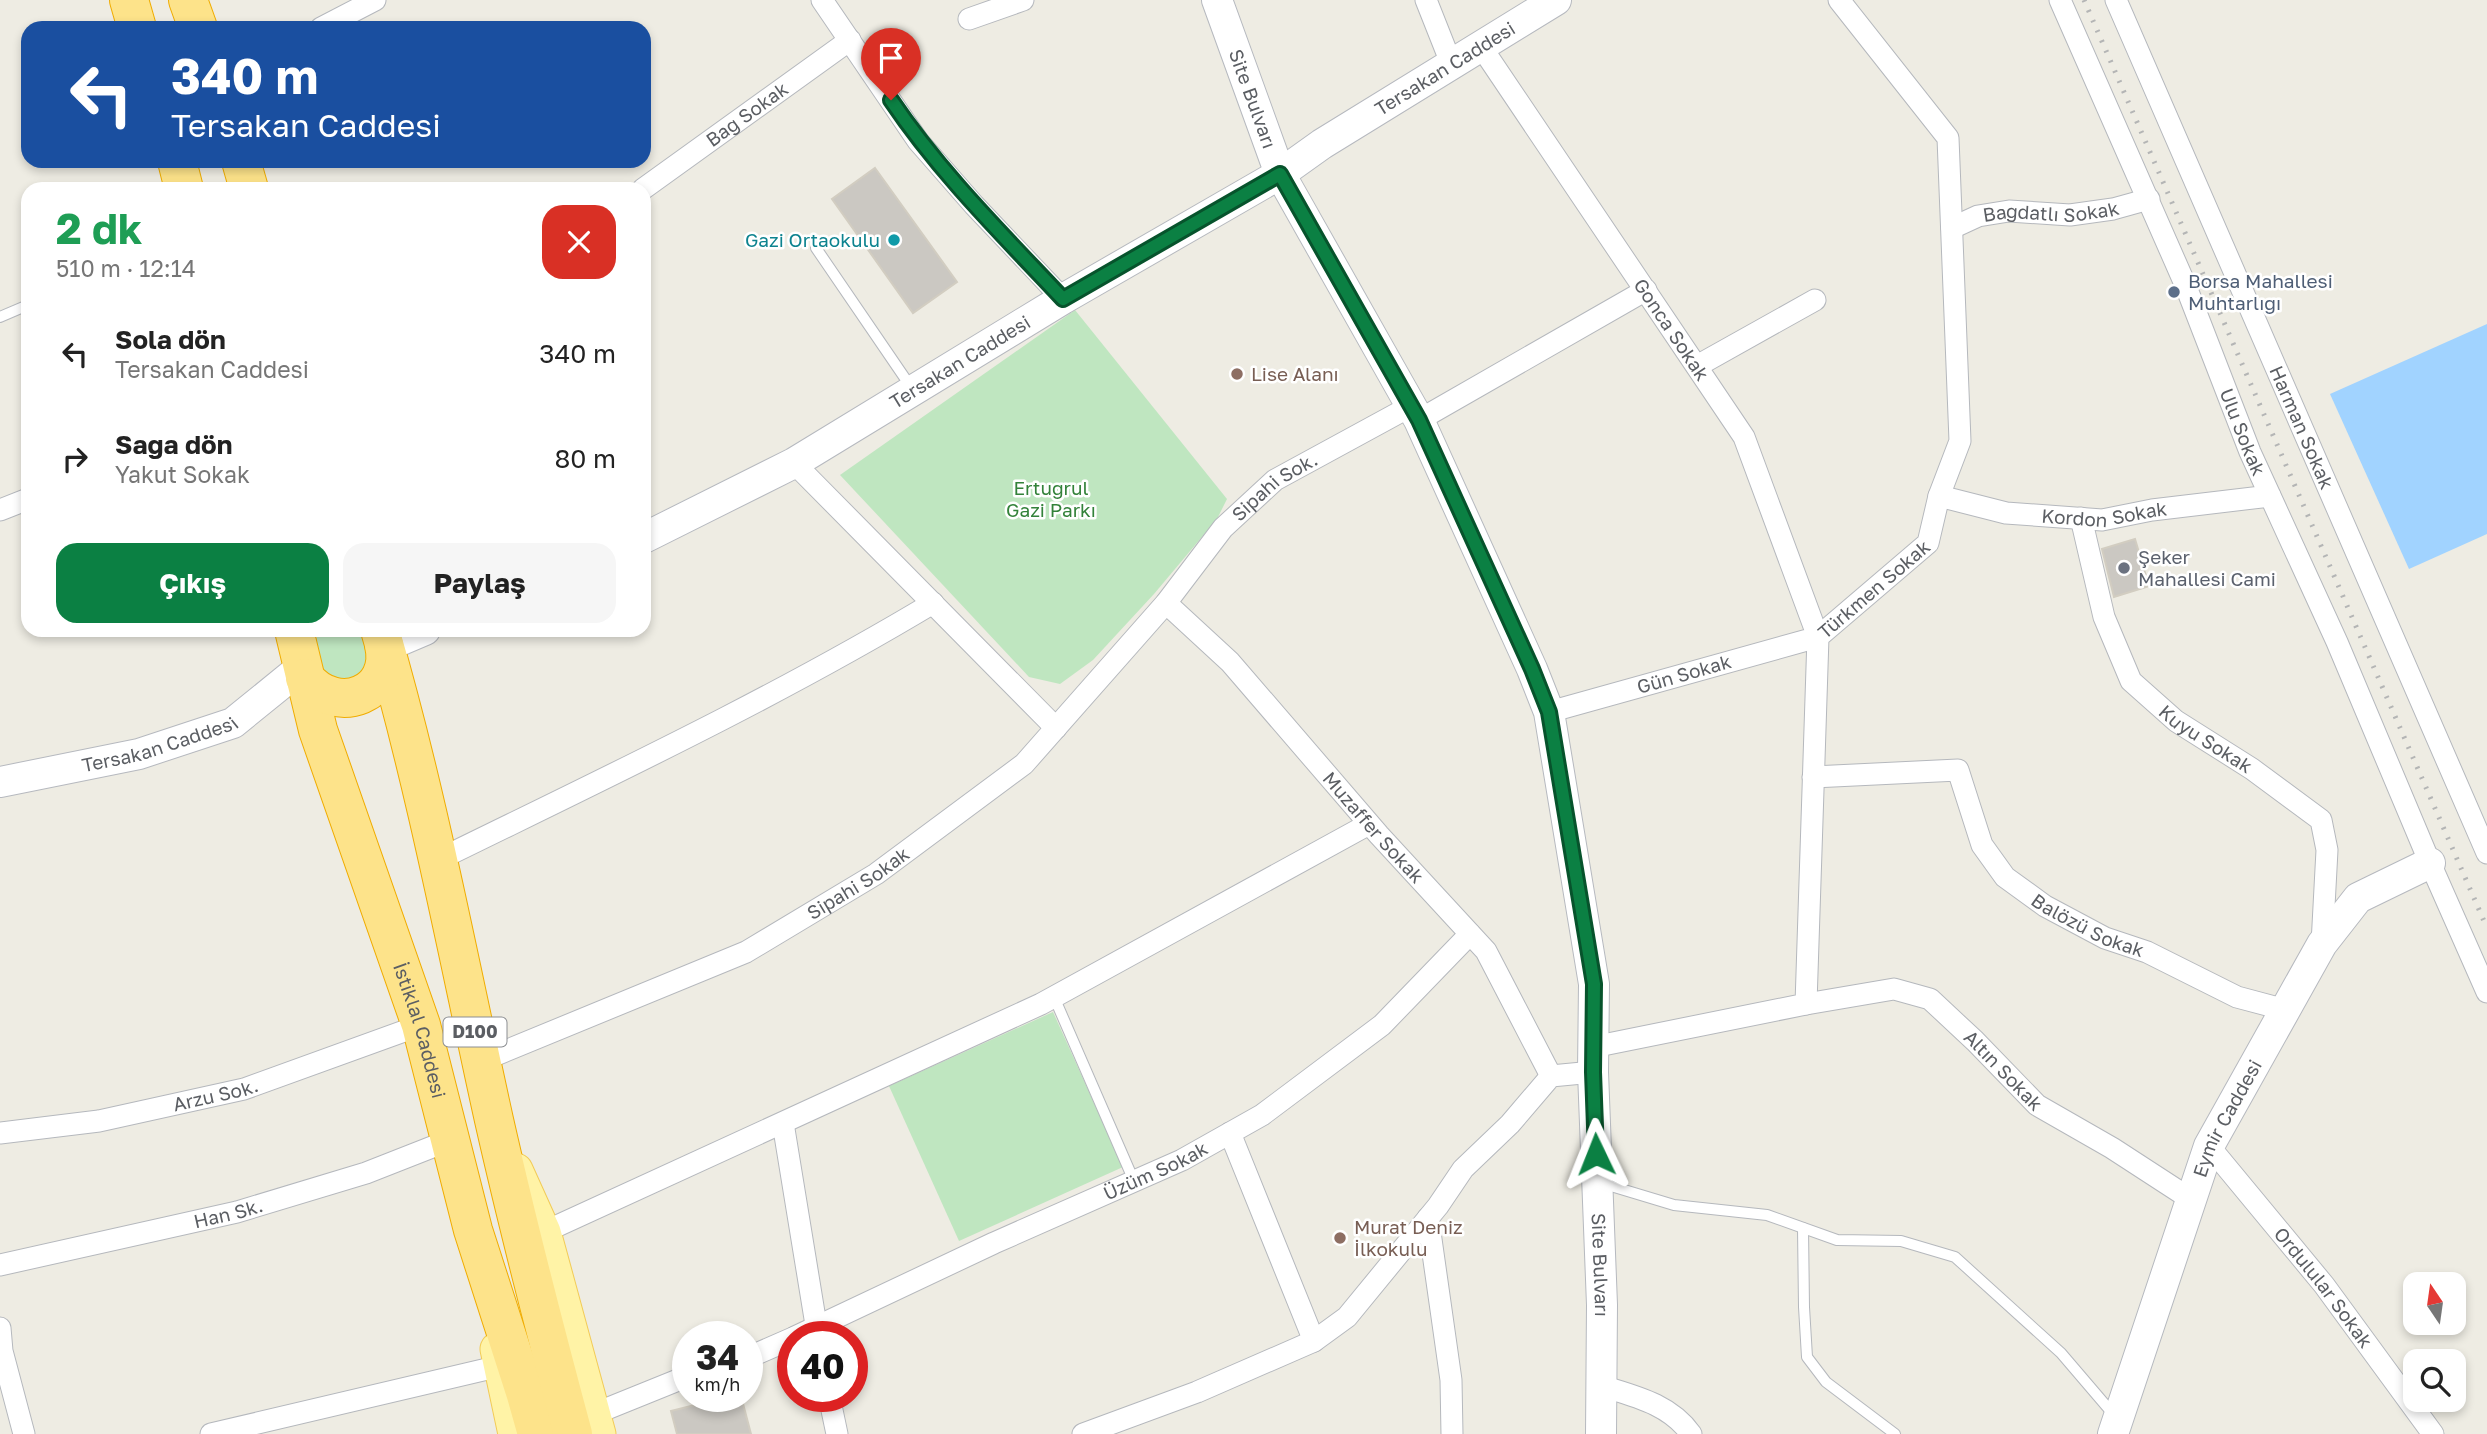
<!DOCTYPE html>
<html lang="tr">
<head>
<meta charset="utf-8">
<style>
  body { margin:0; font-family:"Golos Text",sans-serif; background:#f6f6f6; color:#222; height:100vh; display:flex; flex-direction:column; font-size:26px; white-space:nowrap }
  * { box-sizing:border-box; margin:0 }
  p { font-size:23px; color:#767676 }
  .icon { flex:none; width:38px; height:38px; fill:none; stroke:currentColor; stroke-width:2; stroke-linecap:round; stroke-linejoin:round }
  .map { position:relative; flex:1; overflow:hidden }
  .drawer { position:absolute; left:21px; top:182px; width:630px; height:455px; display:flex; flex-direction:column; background:#fff; border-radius:21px; box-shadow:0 4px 10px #0003 }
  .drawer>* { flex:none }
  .guide { position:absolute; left:21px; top:21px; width:630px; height:147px; border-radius:21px; box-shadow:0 4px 10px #0003; background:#1a4fa0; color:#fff; overflow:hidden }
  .needle { width:46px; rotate:347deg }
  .fabs { position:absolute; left:2403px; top:1272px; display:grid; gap:14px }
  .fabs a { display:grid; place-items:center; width:63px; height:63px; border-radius:14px; background:#fff; box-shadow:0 4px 10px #0003; font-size:35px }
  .speed { position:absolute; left:672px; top:1321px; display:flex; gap:14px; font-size:35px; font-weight:700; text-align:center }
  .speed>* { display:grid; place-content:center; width:91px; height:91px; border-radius:50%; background:#fff; box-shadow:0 4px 10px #0003; line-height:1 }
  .speed small { font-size:18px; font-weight:400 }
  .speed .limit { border:10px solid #d22; background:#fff; color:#111 }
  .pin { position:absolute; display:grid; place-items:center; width:60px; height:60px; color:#fff; margin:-72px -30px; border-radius:50% 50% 50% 0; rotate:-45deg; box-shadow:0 0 7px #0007 }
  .pin .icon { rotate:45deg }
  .me { position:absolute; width:77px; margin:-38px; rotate:358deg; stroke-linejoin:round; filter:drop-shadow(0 0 5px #0008) }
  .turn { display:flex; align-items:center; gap:24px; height:147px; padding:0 35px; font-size:32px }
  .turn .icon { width:91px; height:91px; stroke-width:2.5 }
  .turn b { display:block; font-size:49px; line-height:60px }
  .round { display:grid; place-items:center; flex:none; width:74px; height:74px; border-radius:21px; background:#f6f6f6 }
  .head { display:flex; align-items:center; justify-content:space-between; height:119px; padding:0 35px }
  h1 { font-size:42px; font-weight:700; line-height:52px; color:#1e9e55 }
  .primary-button { display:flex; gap:14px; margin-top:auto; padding:14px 35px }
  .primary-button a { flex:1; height:80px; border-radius:21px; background:#0b8043; color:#fff; font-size:28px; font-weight:700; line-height:80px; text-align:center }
  .primary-button a+a { background:#f6f6f6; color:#222 }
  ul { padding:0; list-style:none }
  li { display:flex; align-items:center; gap:21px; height:105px; padding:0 35px }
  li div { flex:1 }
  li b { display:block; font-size:26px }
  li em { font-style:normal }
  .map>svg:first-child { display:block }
  .green { fill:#bfe6c0 }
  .water { fill:#a1d3ff }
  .building { fill:#cbc8c2; stroke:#d2cdc1; stroke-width:2 }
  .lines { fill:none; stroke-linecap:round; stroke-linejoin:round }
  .lane-casing { stroke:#b5b8bd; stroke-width:12 }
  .street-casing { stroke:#b5b8bd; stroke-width:23 }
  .secondary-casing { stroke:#b6b9bf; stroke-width:32 }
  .primary-casing { stroke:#f2cb57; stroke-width:35 }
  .highway-casing { stroke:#f0ac00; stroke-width:40 }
  .lane { stroke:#fff; stroke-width:10 }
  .street { stroke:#fff; stroke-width:21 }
  .secondary { stroke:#fff; stroke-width:30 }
  .primary { stroke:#fff3a6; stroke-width:33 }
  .highway { stroke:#fde38a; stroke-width:38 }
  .rail { stroke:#b4b5b5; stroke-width:5; stroke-dasharray:2 9; stroke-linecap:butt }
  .route-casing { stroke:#07532c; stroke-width:18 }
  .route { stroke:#0b8043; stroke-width:12 }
  .culture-dot { fill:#0f9aa8; stroke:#fff; stroke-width:2.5 }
  .service-dot { fill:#5c6f8a; stroke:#fff; stroke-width:2.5 }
  .education-dot { fill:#8d6e63; stroke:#fff; stroke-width:2.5 }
  .worship-dot { fill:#6b7280; stroke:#fff; stroke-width:2.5 }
  .labels { text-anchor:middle; stroke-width:5; stroke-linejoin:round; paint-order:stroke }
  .shield { fill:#fff; stroke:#8c8e92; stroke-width:2 }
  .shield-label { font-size:18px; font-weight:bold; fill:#5b5e63 }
  .street-label { font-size:19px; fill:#5b5e63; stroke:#fff }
  .culture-label { font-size:19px; fill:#0d838f; stroke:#fff; text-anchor:end }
  .service-label { font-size:19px; fill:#4e5e75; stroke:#fff; text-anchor:start }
  .education-label { font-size:19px; fill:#785e54; stroke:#fff; text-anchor:start }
  .park-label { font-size:19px; fill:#33823a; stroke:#fff }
  .worship-label { font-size:19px; fill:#5b616d; stroke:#fff; text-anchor:start }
</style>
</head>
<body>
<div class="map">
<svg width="2487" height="1434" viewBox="0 0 2487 1434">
  <rect width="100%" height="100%" fill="#eeece3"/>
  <!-- green -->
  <g class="green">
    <path d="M1075,310L1227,499L1217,519L1154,594L1093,660L1060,684L1029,677L840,475Z"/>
    <path d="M323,630H358L365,636L367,674L331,686L312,643Z"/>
    <path d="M1053,1012L1123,1167L959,1241L889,1086Z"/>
  </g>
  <!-- water -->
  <path class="water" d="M2487,324V534L2409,569L2330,394Z"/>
  <!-- building -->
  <g class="building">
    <path d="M875,168L957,282L913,313L832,199Z"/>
    <path d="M2135,539L2149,586L2114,597L2102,549Z"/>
    <path d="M705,1396H741L751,1434H677L671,1411L707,1402Z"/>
  </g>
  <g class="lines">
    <defs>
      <g id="lane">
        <path d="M816,248L913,390"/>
        <path d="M0,317L28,305"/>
        <path d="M1054,997L1134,1181"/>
        <path d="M1601,1183L1674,1205L1767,1215L1837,1240L1901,1241L1955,1257L2061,1353L2114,1415"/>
        <path d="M1803,1228L1804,1307L1807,1357L1826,1382L1895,1434"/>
      </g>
      <g id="street">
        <path d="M822,0L918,141L974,205L1063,299"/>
        <path d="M1426,0L1451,63"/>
        <path id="s1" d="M2060,0L2185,284L2250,452L2337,642L2430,863L2487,992"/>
        <path id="s2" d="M2116,0L2487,853"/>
        <path d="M969,19L1023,0"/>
        <path d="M321,28L375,0"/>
        <path id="s3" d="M1480,45L1744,437L1818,637L1549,712"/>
        <path id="s4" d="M643,189L850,40"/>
        <path id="s5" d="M1952,228L1978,216L2009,211L2070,215L2113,209L2149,199"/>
        <path d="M1697,366L1815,300"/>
        <path d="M1419,420L1646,290"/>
        <path d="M794,463L1056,728"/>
        <path id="s6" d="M1939,496L2006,513L2102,520L2152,510L2270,496"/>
        <path d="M0,510L28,499"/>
        <path id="s7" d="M2081,518L2104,617L2131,681L2176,721L2252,769L2321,820L2327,850L2322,944"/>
        <path id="s8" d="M1166,603L1230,662L1379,835L1486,951L1551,1076"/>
        <path id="s9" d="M1813,777L1958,770L1982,845L2005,877L2045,906L2105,938L2147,952L2237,997L2286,1010"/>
        <path d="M438,860C605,778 773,699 933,603"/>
        <path id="s10" d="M1806,1004L1894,989L1930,999L1975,1041L2037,1105L2112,1148L2192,1200"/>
        <path id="s11" d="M1593,1047L1806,1004L1818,637L1928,543L1939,496L1960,441L1948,138L1839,0"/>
        <path id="s12" d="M481,1061L746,952L876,874L1024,764L1166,603L1223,528L1275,480L1411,406"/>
        <path d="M783,1123L818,1337"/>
        <path id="s13" d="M0,1133L99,1121L244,1089L421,1025"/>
        <path d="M1230,1133L1314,1341"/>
        <path id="s14" d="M2209,1146L2324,1285L2433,1434"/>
        <path d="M1428,1218L1451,1380L1452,1434"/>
        <path d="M544,1232L1041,1004L1369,824"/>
        <path id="s15" d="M0,1265L237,1212L366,1173L450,1140"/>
        <path d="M0,1328L2,1351L24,1434"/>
        <path id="s16" d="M795,1337L994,1243L1182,1160L1262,1115L1382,1025L1470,934"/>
        <path d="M747,1358L793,1338"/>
        <path d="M1602,1386C1634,1396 1670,1404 1691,1434"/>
        <path d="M829,1396L837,1434"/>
        <path d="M594,1414L688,1376"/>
        <path d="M211,1434L500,1366"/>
        <path d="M1083,1434L1197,1392L1314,1341L1347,1317L1438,1206L1463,1169L1510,1124L1551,1076L1593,1072"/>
      </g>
      <g id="secondary">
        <path id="s17" d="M1217,0L1280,174L1419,420L1532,669L1549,712L1594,984L1593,1072L1602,1305L1601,1434"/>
        <path id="s18" d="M644,538L794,463L1063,299L1280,174L1322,144L1556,0"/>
        <path d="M385,647L425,630"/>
        <path id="s19" d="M0,782L139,754L233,723L302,667"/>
        <path id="s20" d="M2113,1434L2209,1146L2322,944L2358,898L2430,863"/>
      </g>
      <g id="primary">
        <path d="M516,1170L544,1232L599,1434"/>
        <path d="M497,1349L515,1434"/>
      </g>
      <g id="highway">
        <path d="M129,0L137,28"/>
        <path d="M188,0L198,28"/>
        <path d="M177,161L184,189"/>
        <path d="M241,161L249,189"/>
        <path id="s21" d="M294,630L318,730L421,1025L473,1230L526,1395L537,1434"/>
        <path d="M380,630C427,791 458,957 494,1120C518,1226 545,1330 573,1434"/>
        <path d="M305,678C338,718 395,693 384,645"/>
      </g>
    </defs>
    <!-- lane casing -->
    <use href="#lane" class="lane-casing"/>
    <!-- street casing -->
    <use href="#street" class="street-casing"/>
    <!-- secondary casing -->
    <use href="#secondary" class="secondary-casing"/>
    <!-- primary casing -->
    <use href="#primary" class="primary-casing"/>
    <!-- highway casing -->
    <use href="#highway" class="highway-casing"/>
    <!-- lane -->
    <use href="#lane" class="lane"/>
    <!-- street -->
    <use href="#street" class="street"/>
    <!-- secondary -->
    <use href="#secondary" class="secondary"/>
    <!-- primary -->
    <use href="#primary" class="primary"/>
    <!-- highway -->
    <use href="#highway" class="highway"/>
    <!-- rail -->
    <path class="rail" d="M2084,0L2487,928"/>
  </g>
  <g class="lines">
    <defs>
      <path id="route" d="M891,100C940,173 1003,235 1063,299L1280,174L1419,420L1532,669L1549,712L1594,984L1593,1072L1596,1154"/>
    </defs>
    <!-- route casing -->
    <use href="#route" class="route-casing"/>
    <!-- route -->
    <use href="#route" class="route"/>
  </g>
  <!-- markers -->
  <circle class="culture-dot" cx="894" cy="240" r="7"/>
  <circle class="service-dot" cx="2174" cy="292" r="7"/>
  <g class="education-dot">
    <circle cx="1237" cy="374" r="7"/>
    <circle cx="1340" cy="1238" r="7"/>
  </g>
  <circle class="worship-dot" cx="2124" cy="568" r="7"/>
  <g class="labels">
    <!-- shield labels -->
    <rect class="shield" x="443.5" y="1017.5" width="63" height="29" rx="5"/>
    <g class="shield-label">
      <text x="475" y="1038">D100</text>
    </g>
    <!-- street labels -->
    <g class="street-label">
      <text dy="7" stroke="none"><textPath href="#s18" startOffset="929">Tersakan Caddesi</textPath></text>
      <text dy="7" stroke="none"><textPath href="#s17" startOffset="105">Site Bulvarı</textPath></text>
      <text dy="7" stroke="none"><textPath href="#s4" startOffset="128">Bağ Sokak</textPath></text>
      <text dy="7" stroke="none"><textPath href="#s5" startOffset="102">Bağdatlı Sokak</textPath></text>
      <text dy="7" stroke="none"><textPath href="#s3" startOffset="343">Gonca Sokak</textPath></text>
      <text dy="7" stroke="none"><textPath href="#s18" startOffset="362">Tersakan Caddesi</textPath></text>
      <text dy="7" stroke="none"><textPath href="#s2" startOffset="466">Harman Sokak</textPath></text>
      <text dy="7" stroke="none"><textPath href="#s1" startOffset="469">Ulu Sokak</textPath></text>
      <text dy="7" stroke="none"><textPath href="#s12" startOffset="998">Sipahi Sok.</textPath></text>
      <text dy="7" stroke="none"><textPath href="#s6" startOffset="168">Kordon Sokak</textPath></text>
      <text dy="7" stroke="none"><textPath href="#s11" startOffset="658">Türkmen Sokak</textPath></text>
      <text transform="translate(1684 674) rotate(-16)" y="7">Gün Sokak</text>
      <text dy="7" stroke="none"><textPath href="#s7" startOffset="266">Kuyu Sokak</textPath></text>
      <text dy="7" stroke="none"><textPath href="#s19" startOffset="164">Tersakan Caddesi</textPath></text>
      <text dy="7" stroke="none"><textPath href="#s8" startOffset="306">Muzaffer Sokak</textPath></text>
      <text dy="7" stroke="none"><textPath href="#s12" startOffset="418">Sipahi Sokak</textPath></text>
      <text dy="7" stroke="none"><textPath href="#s9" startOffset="360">Balözü Sokak</textPath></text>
      <text dy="7" stroke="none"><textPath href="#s21" startOffset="420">İstiklal Caddesi</textPath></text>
      <text dy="7" stroke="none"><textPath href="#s10" startOffset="229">Altın Sokak</textPath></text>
      <text dy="7" stroke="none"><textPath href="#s13" startOffset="219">Arzu Sok.</textPath></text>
      <text dy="7" stroke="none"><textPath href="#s20" startOffset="336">Eymir Caddesi</textPath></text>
      <text dy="7" stroke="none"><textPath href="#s16" startOffset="397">Üzüm Sokak</textPath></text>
      <text dy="7" stroke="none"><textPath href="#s15" startOffset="234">Han Sk.</textPath></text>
      <text dy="7" stroke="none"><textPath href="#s17" startOffset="1344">Site Bulvarı</textPath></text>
      <text dy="7" stroke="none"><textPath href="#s14" startOffset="182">Ordulular Sokak</textPath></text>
    </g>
    <!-- culture labels -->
    <g class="culture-label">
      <text x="880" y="247">Gazi Ortaokulu</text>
    </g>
    <!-- service labels -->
    <g class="service-label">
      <text x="2188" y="288">Borsa Mahallesi<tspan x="2188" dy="22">Muhtarlığı</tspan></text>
    </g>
    <!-- education labels -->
    <g class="education-label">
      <text x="1251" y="381">Lise Alanı</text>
      <text x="1354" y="1234">Murat Deniz<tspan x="1354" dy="22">İlkokulu</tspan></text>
    </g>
    <!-- park labels -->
    <g class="park-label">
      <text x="1051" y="495">Ertuğrul<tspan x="1051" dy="22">Gazi Parkı</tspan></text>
    </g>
    <!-- worship labels -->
    <g class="worship-label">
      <text x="2138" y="564">Şeker<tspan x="2138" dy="22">Mahallesi Cami</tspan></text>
    </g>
  </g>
</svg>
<div class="fabs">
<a><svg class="needle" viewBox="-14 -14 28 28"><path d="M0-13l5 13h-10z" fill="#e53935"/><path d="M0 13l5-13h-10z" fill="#767676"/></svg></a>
<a><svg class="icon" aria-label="search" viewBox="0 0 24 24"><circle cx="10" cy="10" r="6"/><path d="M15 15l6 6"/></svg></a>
</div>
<div class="speed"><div>34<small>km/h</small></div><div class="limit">40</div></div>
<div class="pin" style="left:891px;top:100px;background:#d93025"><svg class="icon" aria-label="arrive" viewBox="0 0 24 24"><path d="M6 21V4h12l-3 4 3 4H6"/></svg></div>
<svg class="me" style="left:1596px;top:1154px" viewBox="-20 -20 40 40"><path d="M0-17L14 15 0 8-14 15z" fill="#0b8043" stroke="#fff" stroke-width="4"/></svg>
<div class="guide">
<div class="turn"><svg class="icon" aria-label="left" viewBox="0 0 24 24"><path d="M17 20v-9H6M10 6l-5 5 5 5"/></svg><div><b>340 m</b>Tersakan Caddesi</div></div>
</div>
<section class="drawer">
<div class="head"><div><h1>2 dk</h1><p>510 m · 12:14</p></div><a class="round" style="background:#d93025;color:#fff"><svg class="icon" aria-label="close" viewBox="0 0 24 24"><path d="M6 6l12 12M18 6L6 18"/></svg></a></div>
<ul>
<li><svg class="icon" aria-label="left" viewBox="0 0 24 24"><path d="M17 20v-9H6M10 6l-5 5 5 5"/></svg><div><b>Sola dön</b><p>Tersakan Caddesi</p></div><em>340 m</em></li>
<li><svg class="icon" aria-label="right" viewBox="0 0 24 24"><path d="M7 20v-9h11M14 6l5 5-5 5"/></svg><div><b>Sağa dön</b><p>Yakut Sokak</p></div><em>80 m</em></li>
</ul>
<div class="primary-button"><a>Çıkış</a><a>Paylaş</a></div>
</section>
</div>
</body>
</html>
